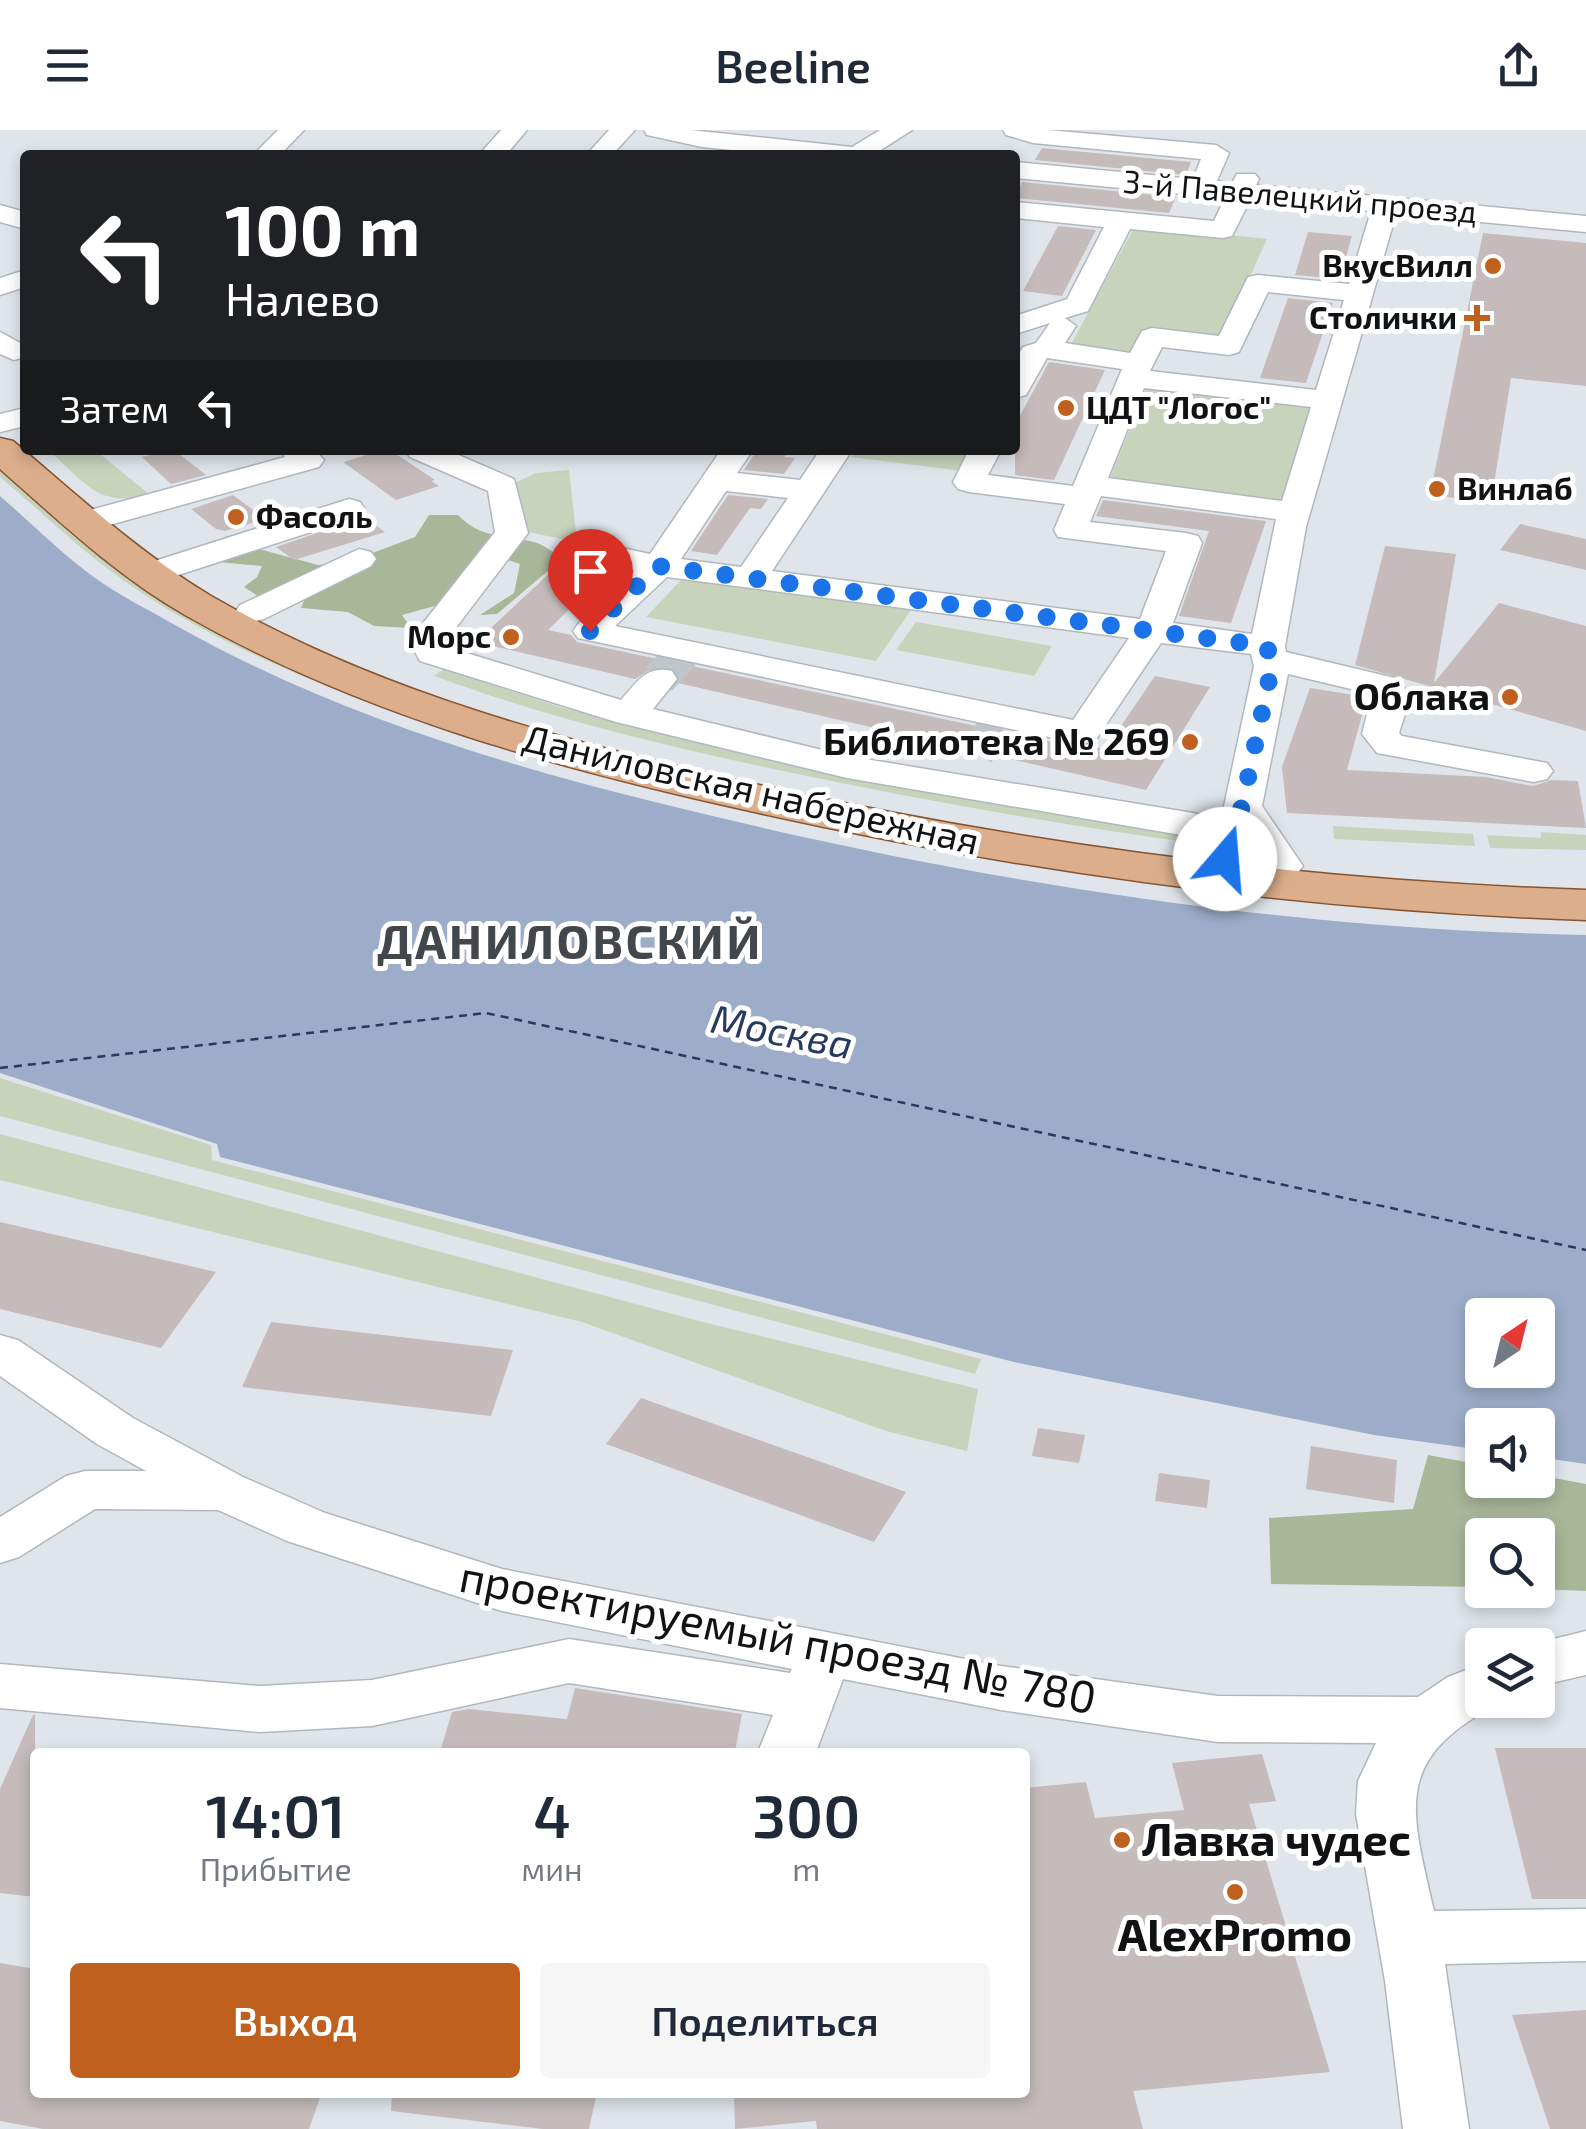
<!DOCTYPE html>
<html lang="ru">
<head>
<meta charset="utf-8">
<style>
  body { margin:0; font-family:"Exo 2",sans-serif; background:#f6f6f7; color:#1f2937; height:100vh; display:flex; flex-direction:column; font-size:38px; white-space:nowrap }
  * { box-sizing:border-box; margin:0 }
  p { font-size:32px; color:#747a83 }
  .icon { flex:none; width:55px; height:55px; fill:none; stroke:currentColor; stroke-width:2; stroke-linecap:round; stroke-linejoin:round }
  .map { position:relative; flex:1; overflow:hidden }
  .side { position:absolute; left:30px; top:1618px; width:1000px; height:350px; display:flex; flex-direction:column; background:#fff; border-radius:10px; box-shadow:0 5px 15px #0003 }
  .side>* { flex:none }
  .hud { position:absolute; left:20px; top:20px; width:1000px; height:305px; border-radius:10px; box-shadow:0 5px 15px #0003; background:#202124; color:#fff; overflow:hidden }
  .needle { width:65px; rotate:35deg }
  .controls { position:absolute; left:1465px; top:1168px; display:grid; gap:20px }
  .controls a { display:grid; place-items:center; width:90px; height:90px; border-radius:10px; background:#fff; box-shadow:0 5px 15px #0003; font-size:50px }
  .pin { position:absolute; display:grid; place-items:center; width:85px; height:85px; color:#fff; margin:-102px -42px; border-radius:50% 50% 50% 0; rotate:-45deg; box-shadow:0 0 10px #0007 }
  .pin .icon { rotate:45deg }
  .me { position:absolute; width:110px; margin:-55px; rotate:18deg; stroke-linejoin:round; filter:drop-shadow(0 0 8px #0008) }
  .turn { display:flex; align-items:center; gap:35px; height:210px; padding:0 40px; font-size:45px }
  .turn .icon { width:130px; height:130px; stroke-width:2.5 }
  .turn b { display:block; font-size:70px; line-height:85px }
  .then { display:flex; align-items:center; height:95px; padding:0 40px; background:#0003; gap:20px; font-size:38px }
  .eta { display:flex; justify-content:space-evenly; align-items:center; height:170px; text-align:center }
  .eta b { font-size:60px; font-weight:600; line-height:70px }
  .button { display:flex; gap:20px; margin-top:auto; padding:20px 40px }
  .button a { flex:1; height:115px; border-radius:10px; background:#c0601e; color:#fff; font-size:40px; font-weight:600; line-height:115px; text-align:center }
  .button a+a { background:#f6f6f7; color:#1f2937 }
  header { display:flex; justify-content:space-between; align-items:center; height:130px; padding:0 40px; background:#fff; font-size:45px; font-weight:600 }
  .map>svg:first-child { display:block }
  .green { fill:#c8d3bc }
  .forest { fill:#a9b799 }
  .water { fill:#9dacc8; fill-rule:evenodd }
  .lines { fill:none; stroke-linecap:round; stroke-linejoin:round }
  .ferry { stroke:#263961; stroke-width:2.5; stroke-dasharray:8 6; stroke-linecap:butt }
  .building { fill:#c4bbba }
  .minor-tunnel { stroke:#c0c5cb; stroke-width:35; stroke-dasharray:35 18; stroke-linecap:butt }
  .minor-casing { stroke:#b1b7bc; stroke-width:3 }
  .major-casing { stroke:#865430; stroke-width:3 }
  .minor { fill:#fff; fill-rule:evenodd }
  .major { fill:#dcae8c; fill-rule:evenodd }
  .route { stroke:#1a73e8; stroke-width:18; stroke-dasharray:0 32.4 }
  .poi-dot { fill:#c0601e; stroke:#fff; stroke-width:4 }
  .labels { text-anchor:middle; stroke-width:10; stroke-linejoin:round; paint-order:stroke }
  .far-street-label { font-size:32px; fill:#101214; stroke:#fff }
  .far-poi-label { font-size:32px; font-weight:bold; fill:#101214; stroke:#fff; text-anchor:end }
  .poi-label { font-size:38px; font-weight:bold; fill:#101214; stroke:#fff; text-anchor:end }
  .street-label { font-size:38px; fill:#101214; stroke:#fff }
  .water-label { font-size:40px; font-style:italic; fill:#263961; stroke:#fff }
  .near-street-label { font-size:45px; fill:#101214; stroke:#fff }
  .near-poi-label { font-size:45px; font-weight:bold; fill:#101214; stroke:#fff; text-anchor:start }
  .district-label { font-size:48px; font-weight:bold; letter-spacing:2.5px; fill:#42474c; stroke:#fff }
</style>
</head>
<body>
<header><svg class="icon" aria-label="menu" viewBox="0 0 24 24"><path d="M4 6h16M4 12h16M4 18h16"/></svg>Beeline<svg class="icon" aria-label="share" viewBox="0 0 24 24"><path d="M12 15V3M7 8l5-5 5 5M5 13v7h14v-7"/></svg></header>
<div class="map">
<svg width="1586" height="1999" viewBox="0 0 1586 1999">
  <rect width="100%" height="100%" fill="#dfe5eb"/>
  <!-- green -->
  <g class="green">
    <path d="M1139,95L1267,109L1221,210L1146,200L1132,227L1068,220L1134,98Z"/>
    <path d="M1147,257L1311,275L1284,371L1109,350Z"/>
    <path d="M48,320H95L150,365C96,378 87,353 48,320Z"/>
    <path d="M855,320H973L962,341L851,327Z"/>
    <path d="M0,336L122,440L375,566L366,572C280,538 186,498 112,442C73,413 37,378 0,347Z"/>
    <path d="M569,340L577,412L518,400L515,353L536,343Z"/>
    <path d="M683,448L911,480L876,531L646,487Z"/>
    <path d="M916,492L1052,516L1034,546L896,520Z"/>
    <path d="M444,539L560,577L761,627L1202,701L1205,715C1062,695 920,670 778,640C662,615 546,587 434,546Z"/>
    <path d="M1333,696L1473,704L1475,716L1334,709Z"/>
    <path d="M1541,702L1586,705V720L1490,718L1487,705L1541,708Z"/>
    <path d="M0,948L211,1015L212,1030L981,1229L975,1244L0,986Z"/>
    <path d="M0,1004L703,1192L978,1259L967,1321L886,1301L582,1192L0,1050Z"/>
  </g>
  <!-- forest -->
  <g class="forest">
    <path d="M429,385H458C481,409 505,405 534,412C544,415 554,423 563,428L497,484L480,485L514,463L520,434L499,427L449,472L402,485L411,498L374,496L348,482L301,478L307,464L284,455L258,466L244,457L257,447L262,436L218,432L255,418L318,435L351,431L415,407Z"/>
    <path d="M1428,1325L1482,1335V1350H1538V1345L1586,1354V1461L1538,1459V1405H1482V1457L1271,1454L1269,1388L1413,1379Z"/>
  </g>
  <!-- water -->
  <path class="water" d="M0,366C31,393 62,424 95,448C120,466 149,480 175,495C327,581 495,633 663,674C964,749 1276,799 1586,805V1334L1538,1327V1295H1482V1320L1374,1305L1014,1232L220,1027L217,1014L0,943ZM1482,1185H1538V1240H1482Z"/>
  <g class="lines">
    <!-- ferry -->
    <path class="ferry" d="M0,938L486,883L1586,1120"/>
  </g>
  <!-- building -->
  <g class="building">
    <path d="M1042,18L1191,32L1186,45L1035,30Z"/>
    <path d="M1022,52L1176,67L1169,83L1015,68Z"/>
    <path d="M1058,96L1096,100L1062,166L1023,161Z"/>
    <path d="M1308,102L1352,106L1340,149L1295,145Z"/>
    <path d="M1483,103L1586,113V256L1511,248L1491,372L1430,365Z"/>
    <path d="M1288,168L1333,173L1306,253L1260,248Z"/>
    <path d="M1049,232L1105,240L1054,350L1015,345V295Z"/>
    <path d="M174,320L206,345L171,354L142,327Z"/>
    <path d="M383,320L396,324L435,350L431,351L439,356L396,370L343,332Z"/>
    <path d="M757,320H789L784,327L795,328L784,344L744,340Z"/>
    <path d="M233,365L265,389L225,401L216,399L191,379Z"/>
    <path d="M728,365L768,369L761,379L750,378L717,425L691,421Z"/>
    <path d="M1103,370L1266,391L1231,493L1179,486L1209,401L1096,386Z"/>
    <path d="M364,387L385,402L294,430L276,417Z"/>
    <path d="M1520,394L1586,409V440L1500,420Z"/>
    <path d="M1385,416L1456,424L1434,553L1499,473L1586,496V601L1355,535Z"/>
    <path d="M568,426L576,432L610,439L548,500L571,505L577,512L1081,618H1106L1155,546L1210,557L1146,660L678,553L680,547L672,537H654L635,549L476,512Z"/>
    <path d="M1310,558L1367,567L1347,640L1486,647L1533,656L1551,650L1578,651L1586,698L1287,683L1282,637Z"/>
    <path d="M0,1092L216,1142L161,1218L0,1179Z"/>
    <path d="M271,1192L513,1220L491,1286L242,1257Z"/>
    <path d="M641,1268L906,1362L874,1412L606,1314Z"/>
    <path d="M1038,1298L1085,1305L1079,1333L1032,1326Z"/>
    <path d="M1311,1316L1397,1330L1394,1373L1306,1359Z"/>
    <path d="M1159,1343L1210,1350L1207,1378L1155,1371Z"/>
    <path d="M575,1558L742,1584L735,1622H440L452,1582L469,1579L567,1589Z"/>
    <path d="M33,1585H35V1767L0,1763V1659Z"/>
    <path d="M1495,1618H1586V1769H1532Z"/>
    <path d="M1262,1624L1276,1671L1249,1674L1330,1942L1133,1961L1143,1999H817L816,1991L735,1999L734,1962H1025V1658L1086,1652L1095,1688L1184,1680L1172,1633Z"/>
    <path d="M0,1833L35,1839V1962H322L309,1999H43L0,1991Z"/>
    <path d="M1586,1880V1999H1550L1512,1885Z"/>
    <path d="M392,1962H597L589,1999H543L391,1981Z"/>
  </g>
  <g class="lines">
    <!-- minor-tunnel -->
    <g class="minor-tunnel">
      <path d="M659,549L683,523"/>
      <path d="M977,622L997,595"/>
    </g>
    <defs>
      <g id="minor">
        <path d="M278,0H304L280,25H253Z"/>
        <path d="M501,0H527L506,25H479Z"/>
        <path d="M609,0H635L612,25H592L590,21Z"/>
        <path d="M644,0H690L852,17L880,0H912L873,25H781L702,17L647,5Z"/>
        <path d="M1003,0H1048L1216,15L1229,23L1217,51L1232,53L1237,44H1255L1259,49L1256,55L1586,86V102L1396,84L1306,397L1285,516L1286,522L1399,549L1410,568L1399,603L1402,606L1547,633L1553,641L1547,649L1534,652L1377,623L1362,604L1372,564L1288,544L1262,676L1303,736L1297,744L1283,748L1269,744L1249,715L1239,737L1225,741L1211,737L1205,729L1224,676L1254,536L1251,524L1161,513L1095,611L1082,614L578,508L573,501L578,494L634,441L577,428L572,421L577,414L589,411L650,424L721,320H753L737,343L800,350L820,320H852L772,441L1140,489L1166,421L1058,407L1054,400L1065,374L969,362L958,359L953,352L969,320H1001L988,345L1073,356L1122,239L1047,228L1026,265L1015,268V230L1023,217L1036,213L1050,193L1015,204V186L1067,169L1104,97L1015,88V72L1214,91L1225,68L1015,48V32L1193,49L1201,29L1033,13L1006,5ZM1250,70L1371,81L1349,154L1258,145L1248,147L1219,206L1152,198L1142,201L1130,223L1065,213L1076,196L1065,188L1088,181L1130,99L1223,108L1232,106ZM1268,162L1344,170L1316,260L1150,241L1162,217L1229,225L1239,222ZM1144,258L1311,277L1282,371L1108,348ZM726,361L788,368L741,437L681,429ZM1101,366L1276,389L1252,504L1173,493L1202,413L1198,406L1186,403L1090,392ZM667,447L1129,508L1073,590L615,496Z"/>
        <path d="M0,75L25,82V99L0,92Z"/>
        <path d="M25,140V157L0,165V148Z"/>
        <path d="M0,202L24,215V227L14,230L0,224Z"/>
        <path d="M25,278V296L0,302V284Z"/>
        <path d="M280,320H315L324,330L319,337L84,402L72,399L68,392L72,385L285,327Z"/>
        <path d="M405,320H447L514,349L528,403L445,512L447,517L621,570C637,552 646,535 672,541L677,549L653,579L847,626L1193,683L1207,687L1212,695L1207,703L1193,707L847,648L616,592L420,531L409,511L495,402L488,361L410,327Z"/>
        <path d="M349,369L360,372L365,379L360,386L160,451H136L131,444L136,437Z"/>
        <path d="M359,419L371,422L376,429L371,436L264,489L252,492L240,489L235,482L240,475Z"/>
        <path d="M0,1205L18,1210L133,1288L243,1347L325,1383L502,1439L1001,1536L1218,1566L1418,1567L1448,1547L1482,1534V1570L1502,1572C1392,1628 1410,1676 1434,1781L1586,1779V1831L1445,1834L1469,1999H1403L1385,1851L1356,1684L1358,1651L1376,1613L1218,1612L1001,1580L843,1549L816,1622H758L773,1585L569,1553L372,1596L260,1602L0,1578V1534L260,1556L372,1550L569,1509L790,1543L792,1539L502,1481L287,1411L218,1380L95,1379L19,1427L0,1433V1387L66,1346L85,1341H146L97,1314L0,1246Z"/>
        <path d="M1586,1501V1545L1538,1556V1515H1529Z"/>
      </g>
      <path id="major" d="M0,308L13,311C77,365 139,423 211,466C380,563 575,615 764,656C1035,716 1309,751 1586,760V790C1304,780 1026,743 750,681C555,638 359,584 185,485C117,446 59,391 0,339Z"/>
    </defs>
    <!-- minor casing -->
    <use href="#minor" class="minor-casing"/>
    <!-- major casing -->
    <use href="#major" class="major-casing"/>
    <!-- minor -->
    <use href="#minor" class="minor"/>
    <!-- major -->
    <use href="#major" class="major"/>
  </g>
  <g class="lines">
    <!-- route -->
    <path class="route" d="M590,501L658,436L1267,516L1272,536L1242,676L1225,729"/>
  </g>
  <!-- markers -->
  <g class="poi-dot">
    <circle cx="1493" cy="136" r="10"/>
    <path d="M1472 173h10v10h10v10h-10v10h-10v-10h-10v-10h10z"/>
    <circle cx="1066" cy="278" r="10"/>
    <circle cx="1437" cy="359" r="10"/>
    <circle cx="236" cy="387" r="10"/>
    <circle cx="511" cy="507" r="10"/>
    <circle cx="1510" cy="567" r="10"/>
    <circle cx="1190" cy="612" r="10"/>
    <circle cx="1122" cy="1710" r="10"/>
    <circle cx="1235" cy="1762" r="10"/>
  </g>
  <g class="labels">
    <!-- far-street labels -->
    <g class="far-street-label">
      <text transform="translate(1300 67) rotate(5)" y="11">3-й Павелецкий проезд</text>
    </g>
    <!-- far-poi labels -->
    <g class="far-poi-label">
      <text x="1473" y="147">ВкусВилл</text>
      <text x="1457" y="199">Столички</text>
      <text x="1086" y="289" text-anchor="start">ЦДТ "Логос"</text>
      <text x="1457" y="370" text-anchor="start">Винлаб</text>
      <text x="256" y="398" text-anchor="start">Фасоль</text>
      <text x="491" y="518">Морс</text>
    </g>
    <!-- poi labels -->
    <g class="poi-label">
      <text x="1490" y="580">Облака</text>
      <text x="1170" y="625">Библиотека № 269</text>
    </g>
    <!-- street labels -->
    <g class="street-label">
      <text transform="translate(751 660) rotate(13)" y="13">Даниловская набережная</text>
    </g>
    <!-- water labels -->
    <g class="water-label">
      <text transform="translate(782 902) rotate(11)" y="14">Москва</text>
    </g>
    <!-- near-street labels -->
    <g class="near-street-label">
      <text transform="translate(778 1507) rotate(11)" y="16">проектируемый проезд № 780</text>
    </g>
    <!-- near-poi labels -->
    <g class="near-poi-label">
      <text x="1142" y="1726">Лавка чудес</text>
      <text x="1235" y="1821" text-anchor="middle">AlexPromo</text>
    </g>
    <!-- district labels -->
    <g class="district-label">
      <text x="570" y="829">ДАНИЛОВСКИЙ</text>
    </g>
  </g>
</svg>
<div class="controls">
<a><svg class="needle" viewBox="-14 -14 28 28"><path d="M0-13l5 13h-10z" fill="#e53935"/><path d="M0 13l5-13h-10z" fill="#747a83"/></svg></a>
<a><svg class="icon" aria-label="sound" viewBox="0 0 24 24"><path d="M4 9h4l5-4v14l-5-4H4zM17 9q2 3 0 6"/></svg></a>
<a><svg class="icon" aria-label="search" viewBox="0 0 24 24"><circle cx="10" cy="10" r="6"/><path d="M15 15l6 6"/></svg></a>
<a><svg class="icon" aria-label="layers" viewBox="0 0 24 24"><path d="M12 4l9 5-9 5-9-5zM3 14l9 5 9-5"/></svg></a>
</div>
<div class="pin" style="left:590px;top:501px;background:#d93025"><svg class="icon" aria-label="arrive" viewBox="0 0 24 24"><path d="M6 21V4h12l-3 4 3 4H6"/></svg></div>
<svg class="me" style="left:1225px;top:729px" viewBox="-20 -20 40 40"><circle r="19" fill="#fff"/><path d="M0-13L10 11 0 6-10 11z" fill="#1a73e8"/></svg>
<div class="hud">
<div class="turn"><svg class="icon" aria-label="left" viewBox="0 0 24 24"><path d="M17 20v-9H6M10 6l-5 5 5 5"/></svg><div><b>100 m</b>Налево</div></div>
<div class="then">Затем<svg class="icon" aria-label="left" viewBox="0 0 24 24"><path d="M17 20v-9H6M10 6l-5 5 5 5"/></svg></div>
</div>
<section class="side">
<div class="eta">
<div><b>14:01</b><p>Прибытие</p></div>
<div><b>4</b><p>мин</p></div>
<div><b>300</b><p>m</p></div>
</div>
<div class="button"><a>Выход</a><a>Поделиться</a></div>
</section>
</div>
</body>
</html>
